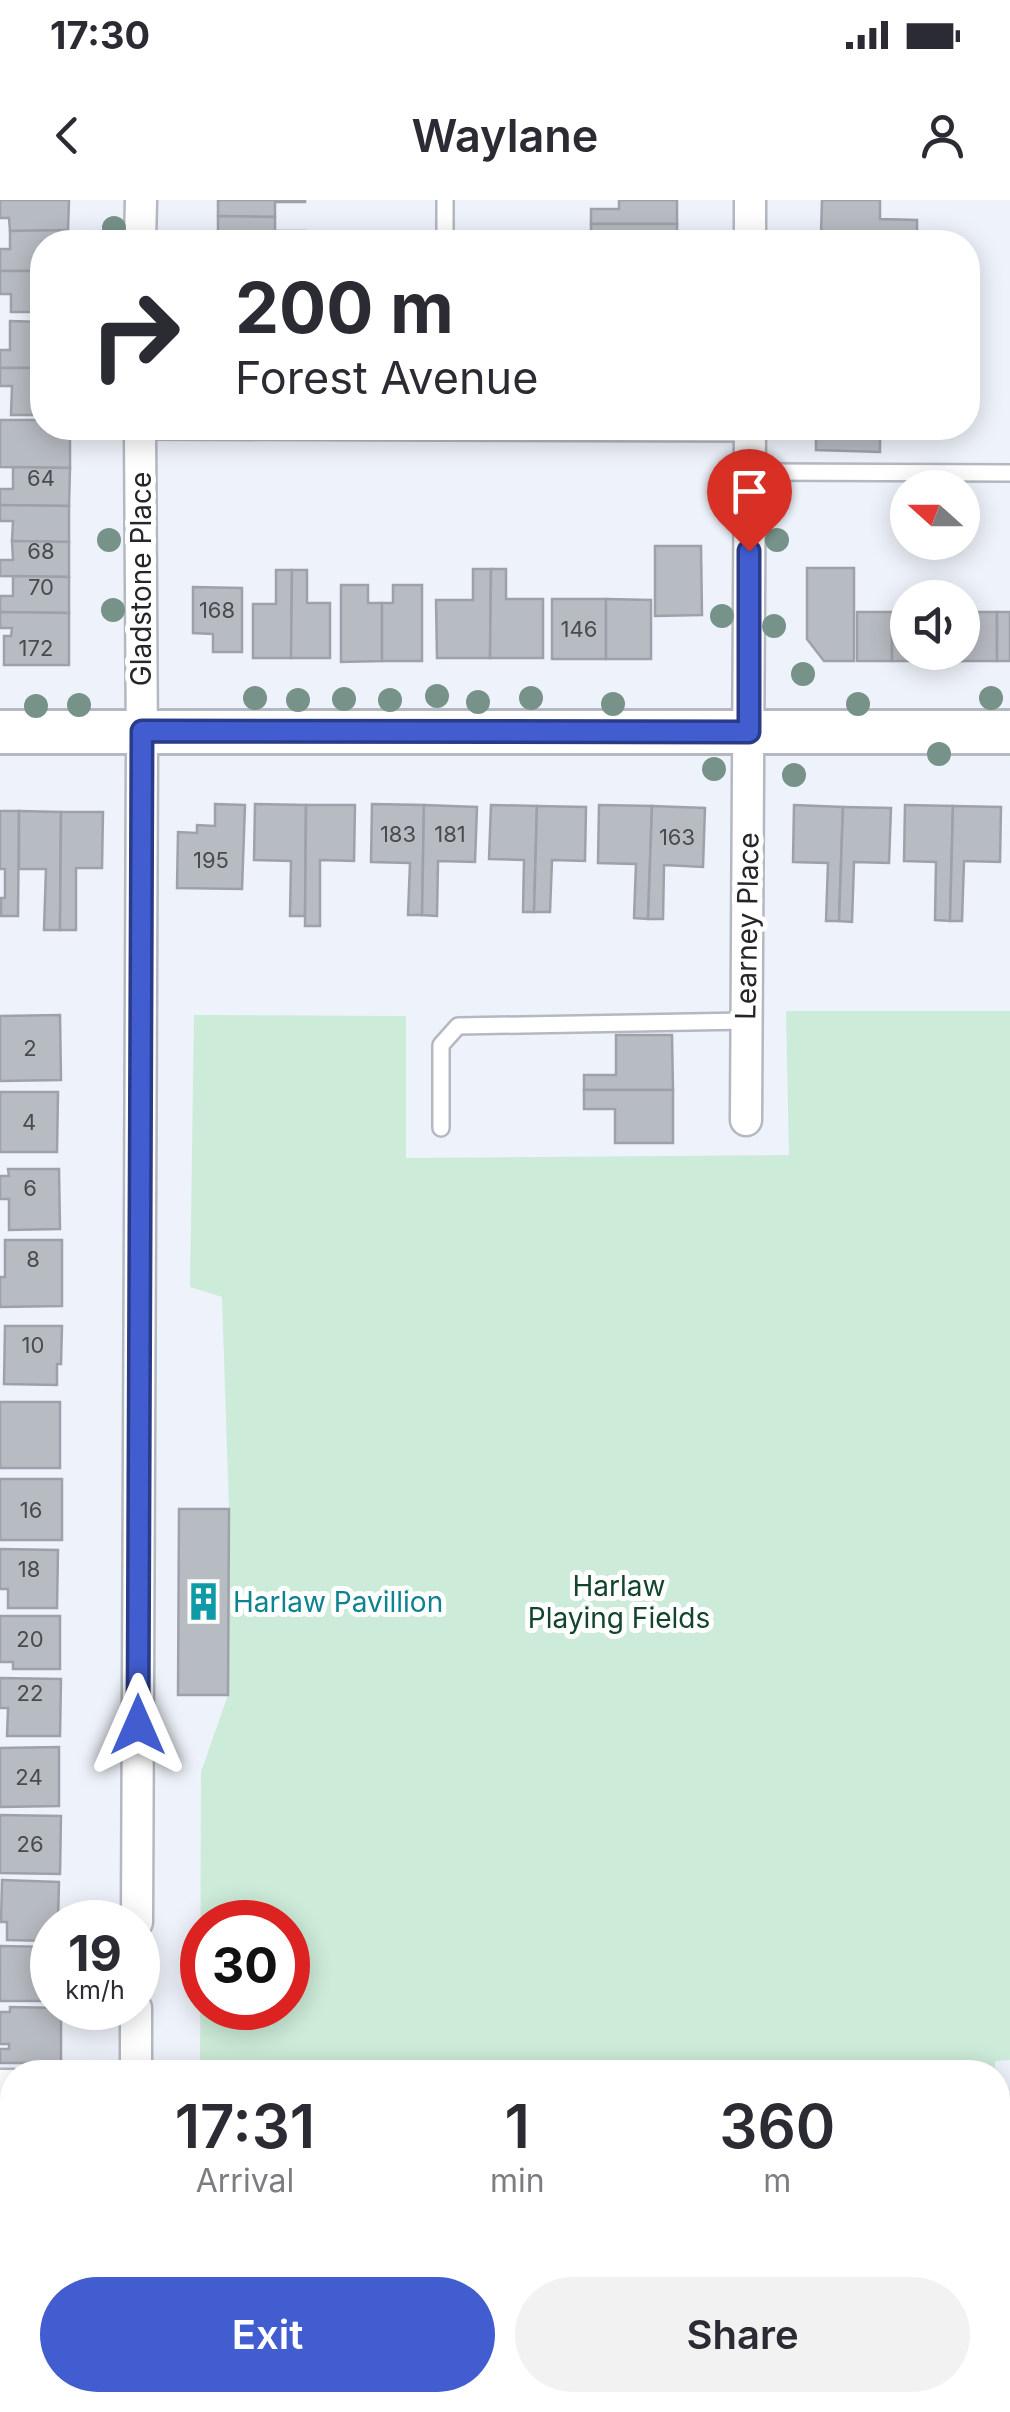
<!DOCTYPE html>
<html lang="en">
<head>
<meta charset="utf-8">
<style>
  body { margin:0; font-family:Inter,sans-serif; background:#f2f2f3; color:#2b2b33; height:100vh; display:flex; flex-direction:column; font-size:38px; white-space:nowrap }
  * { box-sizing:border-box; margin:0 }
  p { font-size:32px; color:#7c7c81 }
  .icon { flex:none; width:55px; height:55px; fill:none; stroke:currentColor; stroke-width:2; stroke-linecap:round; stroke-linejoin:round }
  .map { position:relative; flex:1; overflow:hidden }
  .details { position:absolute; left:0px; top:1860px; width:1010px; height:352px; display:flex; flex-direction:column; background:#fff; border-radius:40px 40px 0 0; box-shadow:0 5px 25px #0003 }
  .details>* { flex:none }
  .top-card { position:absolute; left:30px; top:30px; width:950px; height:210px; border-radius:40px; box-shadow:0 5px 25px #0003; background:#fff; color:#2b2b33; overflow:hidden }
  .needle { width:65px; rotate:291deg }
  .fabs { position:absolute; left:890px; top:270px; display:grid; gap:20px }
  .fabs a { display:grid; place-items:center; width:90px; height:90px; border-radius:50%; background:#fff; box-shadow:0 5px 25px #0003; font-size:50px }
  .speed { position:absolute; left:30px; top:1700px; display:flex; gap:20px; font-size:50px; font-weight:700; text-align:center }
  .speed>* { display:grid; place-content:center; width:130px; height:130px; border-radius:50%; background:#fff; box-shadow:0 5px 25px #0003; line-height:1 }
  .speed small { font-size:25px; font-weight:400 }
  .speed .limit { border:15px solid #d22; background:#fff; color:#111 }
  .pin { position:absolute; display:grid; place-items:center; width:85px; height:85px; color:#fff; margin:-102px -42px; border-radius:50% 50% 50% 0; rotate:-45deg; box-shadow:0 0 10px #0007 }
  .pin .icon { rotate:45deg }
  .me { position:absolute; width:110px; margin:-55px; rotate:0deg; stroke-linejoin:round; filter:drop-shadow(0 0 8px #0008) }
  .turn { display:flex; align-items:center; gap:35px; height:210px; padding:0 40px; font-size:45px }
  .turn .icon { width:130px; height:130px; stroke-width:2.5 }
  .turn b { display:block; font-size:70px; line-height:85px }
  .eta { display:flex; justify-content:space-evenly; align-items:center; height:170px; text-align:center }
  .eta b { font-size:60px; font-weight:600; line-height:70px }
  .action { display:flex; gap:20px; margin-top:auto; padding:20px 40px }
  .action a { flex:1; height:115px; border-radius:60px; background:#415dd0; color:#fff; font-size:40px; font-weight:600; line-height:115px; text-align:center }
  .action a+a { background:#f2f2f3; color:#2b2b33 }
  .status { display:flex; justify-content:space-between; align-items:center; height:70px; padding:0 50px; background:#fff; direction:ltr }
  .status svg { height:28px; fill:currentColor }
  header { display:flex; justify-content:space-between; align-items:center; height:130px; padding:0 40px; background:#fff; font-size:45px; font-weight:600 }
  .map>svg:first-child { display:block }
  .green { fill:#ccebd8; fill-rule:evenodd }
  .building { fill:#b7bbc2; stroke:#9ea1a9; stroke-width:2.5 }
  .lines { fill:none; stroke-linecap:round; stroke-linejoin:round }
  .lane-casing { stroke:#b4b8c0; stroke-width:20 }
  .street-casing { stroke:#b4b8c0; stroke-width:35 }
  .secondary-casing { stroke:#b4b8c0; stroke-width:48 }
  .lane { stroke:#fff; stroke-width:15 }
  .street { stroke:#fff; stroke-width:30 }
  .secondary { stroke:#fff; stroke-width:42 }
  .tree { fill:#769289 }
  .route-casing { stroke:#2a3c87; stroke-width:25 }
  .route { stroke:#415dd0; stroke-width:18 }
  .labels { text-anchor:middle; stroke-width:10; stroke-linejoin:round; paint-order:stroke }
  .number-label { font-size:22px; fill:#494b4e }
  .street-label { font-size:28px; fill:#242628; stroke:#fff }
  .park-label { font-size:28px; fill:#13442c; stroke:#fff }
  .culture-label { font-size:28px; fill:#0d838f; stroke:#fff; text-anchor:start }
</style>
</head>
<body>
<div class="status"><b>17:30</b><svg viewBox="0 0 49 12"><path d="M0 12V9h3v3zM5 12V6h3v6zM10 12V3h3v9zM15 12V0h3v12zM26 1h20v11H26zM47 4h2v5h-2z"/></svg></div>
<header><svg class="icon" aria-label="back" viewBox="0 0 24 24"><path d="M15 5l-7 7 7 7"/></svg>Waylane<svg class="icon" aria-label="person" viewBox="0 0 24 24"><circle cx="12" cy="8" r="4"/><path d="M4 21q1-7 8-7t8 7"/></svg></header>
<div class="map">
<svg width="1010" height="2212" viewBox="0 0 1010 2212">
  <rect width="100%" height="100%" fill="#eef2fa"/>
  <!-- green -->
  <g class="green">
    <path d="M786,811H1010V1860L995,1861V1872H200L201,1572L228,1495L229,1309L222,1097L190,1087L194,815L406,816V958L789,955ZM202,1722H288V1808H202Z"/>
    <rect x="204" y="2200" width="790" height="12"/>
  </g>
  <!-- building -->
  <g class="building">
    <path d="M0,0H69L68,30L10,31L9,18H0Z"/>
    <path d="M218,0H305V2H275V17L218,16Z"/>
    <path d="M619,0H677V24H591V9H619Z"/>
    <path d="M822,0H880V19L917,20V36L821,34Z"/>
    <path d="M218,16L275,17V31H305V42H218Z"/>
    <path d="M591,24H677V42H620V38H591Z"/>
    <path d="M68,30L69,42H42V71H0V49H10V31Z"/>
    <path d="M821,34L917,36L916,42H821Z"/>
    <path d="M0,71H42V112H11V94H0Z"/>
    <path d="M10,121L42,122V168H0V150H10Z"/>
    <path d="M0,168H42V215H11L12,186H0Z"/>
    <path d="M0,220H42V228H70V268L0,267Z"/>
    <path d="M816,228H880V252L816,250Z"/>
    <path d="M13,267L70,268L69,306L0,305V289H13Z"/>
    <path d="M0,305L69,306V342L12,341L13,321H0Z"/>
    <path d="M12,341L69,342V377L0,376V360H13Z"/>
    <path d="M655,346H701L702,415L655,416Z"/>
    <path d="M807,368H854V461H824L807,439Z"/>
    <path d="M473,369H491L490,458H437L436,400H473Z"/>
    <path d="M491,369H506V399H543V458H490Z"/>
    <path d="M276,370H292L291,458H253V404H276Z"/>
    <path d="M292,370H307V403H330V458H291Z"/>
    <path d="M13,376L69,377V413L0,412V396H13Z"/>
    <path d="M341,385H368V403H382V461L341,462Z"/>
    <path d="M393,385H422V461H382V403H393Z"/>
    <path d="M193,387L242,388V452H213V434L193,433Z"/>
    <rect x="552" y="399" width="54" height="60"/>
    <path d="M606,399L651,400V459H606Z"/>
    <path d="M0,412L69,413V465H4V436H11L12,428H0Z"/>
    <rect x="857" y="412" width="35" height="49"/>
    <path d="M892,412H908V452H927V461H892Z"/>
    <rect x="962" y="412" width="35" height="49"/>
    <rect x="997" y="412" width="13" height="49"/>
    <rect x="927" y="452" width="35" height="9"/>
    <path d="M215,604L245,605L242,689L177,688L178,632L197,633V625L215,626Z"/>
    <path d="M255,604L306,605L305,716H290L291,661L254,660Z"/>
    <path d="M372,604L424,605L422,715H408L410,663L371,662Z"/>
    <path d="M306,605H355L354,661L320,660V726H305Z"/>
    <path d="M424,605L477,607L475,662L438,661L437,716L422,715Z"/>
    <path d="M491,605L537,606L534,712H523L524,660L489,659Z"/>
    <path d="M599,605L652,606L648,719L634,718L636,664L598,663Z"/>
    <path d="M794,605L843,607L839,721H826L828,663L793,662Z"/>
    <path d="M905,605L953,606L950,721L935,720L936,662L904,661Z"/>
    <path d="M537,606L586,607L585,661L552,660L550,712H534Z"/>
    <path d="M652,606L705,608L703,667L664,665L663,719H648Z"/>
    <path d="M953,606L1001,607L1000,662L964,661L962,721H950Z"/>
    <path d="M843,607L891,608L889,663L854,662L852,722L839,721Z"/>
    <path d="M0,611H19L18,716H1V698H5V669H0Z"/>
    <path d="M19,611L61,612L60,730H44L46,669H19Z"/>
    <path d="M61,612H103L102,668H76V730H60Z"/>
    <path d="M60,815L61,880L0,881V816Z"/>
    <path d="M616,835H672L673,890H584V875H616Z"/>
    <path d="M584,890H673V943H615V909H584Z"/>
    <path d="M0,892H58L57,952H0Z"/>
    <path d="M8,969H59L60,1029L9,1030V999H0V976H9Z"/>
    <path d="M5,1040H62V1106L0,1107V1077H5Z"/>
    <path d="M5,1126H62L61,1164H57V1185L4,1184Z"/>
    <rect x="0" y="1202" width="60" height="66"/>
    <rect x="0" y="1279" width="62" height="61"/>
    <path d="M179,1309H229L228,1495H178Z"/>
    <path d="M0,1349L58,1350L57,1408H8V1389H0Z"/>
    <path d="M0,1416H60V1469H13V1462H0Z"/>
    <path d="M0,1478L61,1479L60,1536H7L8,1508H0Z"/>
    <path d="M59,1547V1606L0,1607V1548Z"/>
    <path d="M0,1615L61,1616L60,1674L0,1673Z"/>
    <path d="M2,1680L59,1682L58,1722H52V1741L7,1740V1722H1Z"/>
    <path d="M0,1746L52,1747V1801H0Z"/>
    <path d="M10,1807L61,1808V1863H0V1849H9V1844H0V1812H10Z"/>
    <path d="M12,1912V1950H0V1913Z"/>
    <rect x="0" y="1974" width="12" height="56"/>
    <rect x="0" y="2046" width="12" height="26"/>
    <rect x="961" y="2200" width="23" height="12"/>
  </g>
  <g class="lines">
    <defs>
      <g id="lane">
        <path d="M445,42V0"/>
        <path d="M140,231L750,233"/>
        <path d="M749,272L1010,273"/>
        <path d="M441,928V845L458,826L746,821"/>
      </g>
      <g id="street">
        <path d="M140,42L141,0"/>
        <path d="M750,42V0"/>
        <path d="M746,920L750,228"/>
        <path d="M137,1722L142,550L140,228"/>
        <path d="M136,1872V1808"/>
        <path d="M0,1885H12"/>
        <path d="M137,2200L138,2212"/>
      </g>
      <path id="secondary" d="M0,532H1010"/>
    </defs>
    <!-- lane casing -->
    <use href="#lane" class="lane-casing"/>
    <!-- street casing -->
    <use href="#street" class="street-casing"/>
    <!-- secondary casing -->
    <use href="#secondary" class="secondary-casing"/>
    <!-- lane -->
    <use href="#lane" class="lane"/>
    <!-- street -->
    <use href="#street" class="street"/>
    <!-- secondary -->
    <use href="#secondary" class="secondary"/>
  </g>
  <!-- trees -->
  <g class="tree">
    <circle cx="114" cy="28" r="12"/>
    <circle cx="109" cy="340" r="12"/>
    <circle cx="777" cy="340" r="12"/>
    <circle cx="113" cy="410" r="12"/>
    <circle cx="722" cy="416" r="12"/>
    <circle cx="774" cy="426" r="12"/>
    <circle cx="803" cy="474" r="12"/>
    <circle cx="437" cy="496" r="12"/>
    <circle cx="255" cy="498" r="12"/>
    <circle cx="531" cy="498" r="12"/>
    <circle cx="991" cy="498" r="12"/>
    <circle cx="344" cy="499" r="12"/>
    <circle cx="298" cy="500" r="12"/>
    <circle cx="390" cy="500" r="12"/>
    <circle cx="478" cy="502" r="12"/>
    <circle cx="613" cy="504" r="12"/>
    <circle cx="858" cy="504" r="12"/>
    <circle cx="79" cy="505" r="12"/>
    <circle cx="36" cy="506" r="12"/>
    <circle cx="939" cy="554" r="12"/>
    <circle cx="714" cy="569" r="12"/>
    <circle cx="794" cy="575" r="12"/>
  </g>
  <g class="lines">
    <defs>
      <path id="route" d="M138,1525L142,531L749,532V351"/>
    </defs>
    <!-- route casing -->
    <use href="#route" class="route-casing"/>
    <!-- route -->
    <use href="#route" class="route"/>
  </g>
  <!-- icons -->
  <defs>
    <symbol id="building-bare" viewBox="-9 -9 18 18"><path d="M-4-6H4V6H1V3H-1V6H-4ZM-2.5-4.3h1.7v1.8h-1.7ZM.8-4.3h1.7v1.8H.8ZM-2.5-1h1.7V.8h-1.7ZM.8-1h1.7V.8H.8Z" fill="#0f9aa8" stroke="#fff" stroke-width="2.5" paint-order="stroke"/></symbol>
  </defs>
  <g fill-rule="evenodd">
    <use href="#building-bare" x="176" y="1374" width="55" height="55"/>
  </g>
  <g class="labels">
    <!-- number labels -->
    <g class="number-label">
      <text x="41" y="286">64</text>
      <text x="41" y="359">68</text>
      <text x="41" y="395">70</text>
      <text x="217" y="418">168</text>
      <text x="579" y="437">146</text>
      <text x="36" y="456">172</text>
      <text x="398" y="642">183</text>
      <text x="450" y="642">181</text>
      <text x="677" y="645">163</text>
      <text x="211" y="668">195</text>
      <text x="30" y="856">2</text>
      <text x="29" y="930">4</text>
      <text x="30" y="996">6</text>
      <text x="33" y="1067">8</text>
      <text x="33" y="1153">10</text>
      <text x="31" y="1318">16</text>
      <text x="29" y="1377">18</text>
      <text x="30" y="1447">20</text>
      <text x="30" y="1501">22</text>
      <text x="29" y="1585">24</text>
      <text x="30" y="1652">26</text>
    </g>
    <!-- street labels -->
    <g class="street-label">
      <text transform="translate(141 379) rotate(-90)" y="10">Gladstone Place</text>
      <text transform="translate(747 726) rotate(-89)" y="10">Learney Place</text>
    </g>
    <!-- park labels -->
    <g class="park-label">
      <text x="619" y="1396">Harlaw<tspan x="619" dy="32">Playing Fields</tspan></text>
    </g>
    <!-- culture labels -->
    <g class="culture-label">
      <text x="233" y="1412">Harlaw Pavillion</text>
    </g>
  </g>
</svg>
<div class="fabs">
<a><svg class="needle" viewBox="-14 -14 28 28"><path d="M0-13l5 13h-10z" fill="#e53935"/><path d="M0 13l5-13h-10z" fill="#7c7c81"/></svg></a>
<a><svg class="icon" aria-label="sound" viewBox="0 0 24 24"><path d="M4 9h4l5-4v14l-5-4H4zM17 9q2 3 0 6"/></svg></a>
</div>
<div class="speed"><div>19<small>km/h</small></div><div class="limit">30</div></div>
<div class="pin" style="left:749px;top:351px;background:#d93025"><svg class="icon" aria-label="arrive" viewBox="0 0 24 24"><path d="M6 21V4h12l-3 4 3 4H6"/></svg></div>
<svg class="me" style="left:138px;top:1525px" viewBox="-20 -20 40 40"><path d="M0-17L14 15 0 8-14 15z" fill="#415dd0" stroke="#fff" stroke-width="4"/></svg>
<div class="top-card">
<div class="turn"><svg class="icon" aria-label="right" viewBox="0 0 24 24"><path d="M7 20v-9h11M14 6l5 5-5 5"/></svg><div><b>200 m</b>Forest Avenue</div></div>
</div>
<section class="details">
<div class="eta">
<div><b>17:31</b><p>Arrival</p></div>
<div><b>1</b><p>min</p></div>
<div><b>360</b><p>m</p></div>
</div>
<div class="action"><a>Exit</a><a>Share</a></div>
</section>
</div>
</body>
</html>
